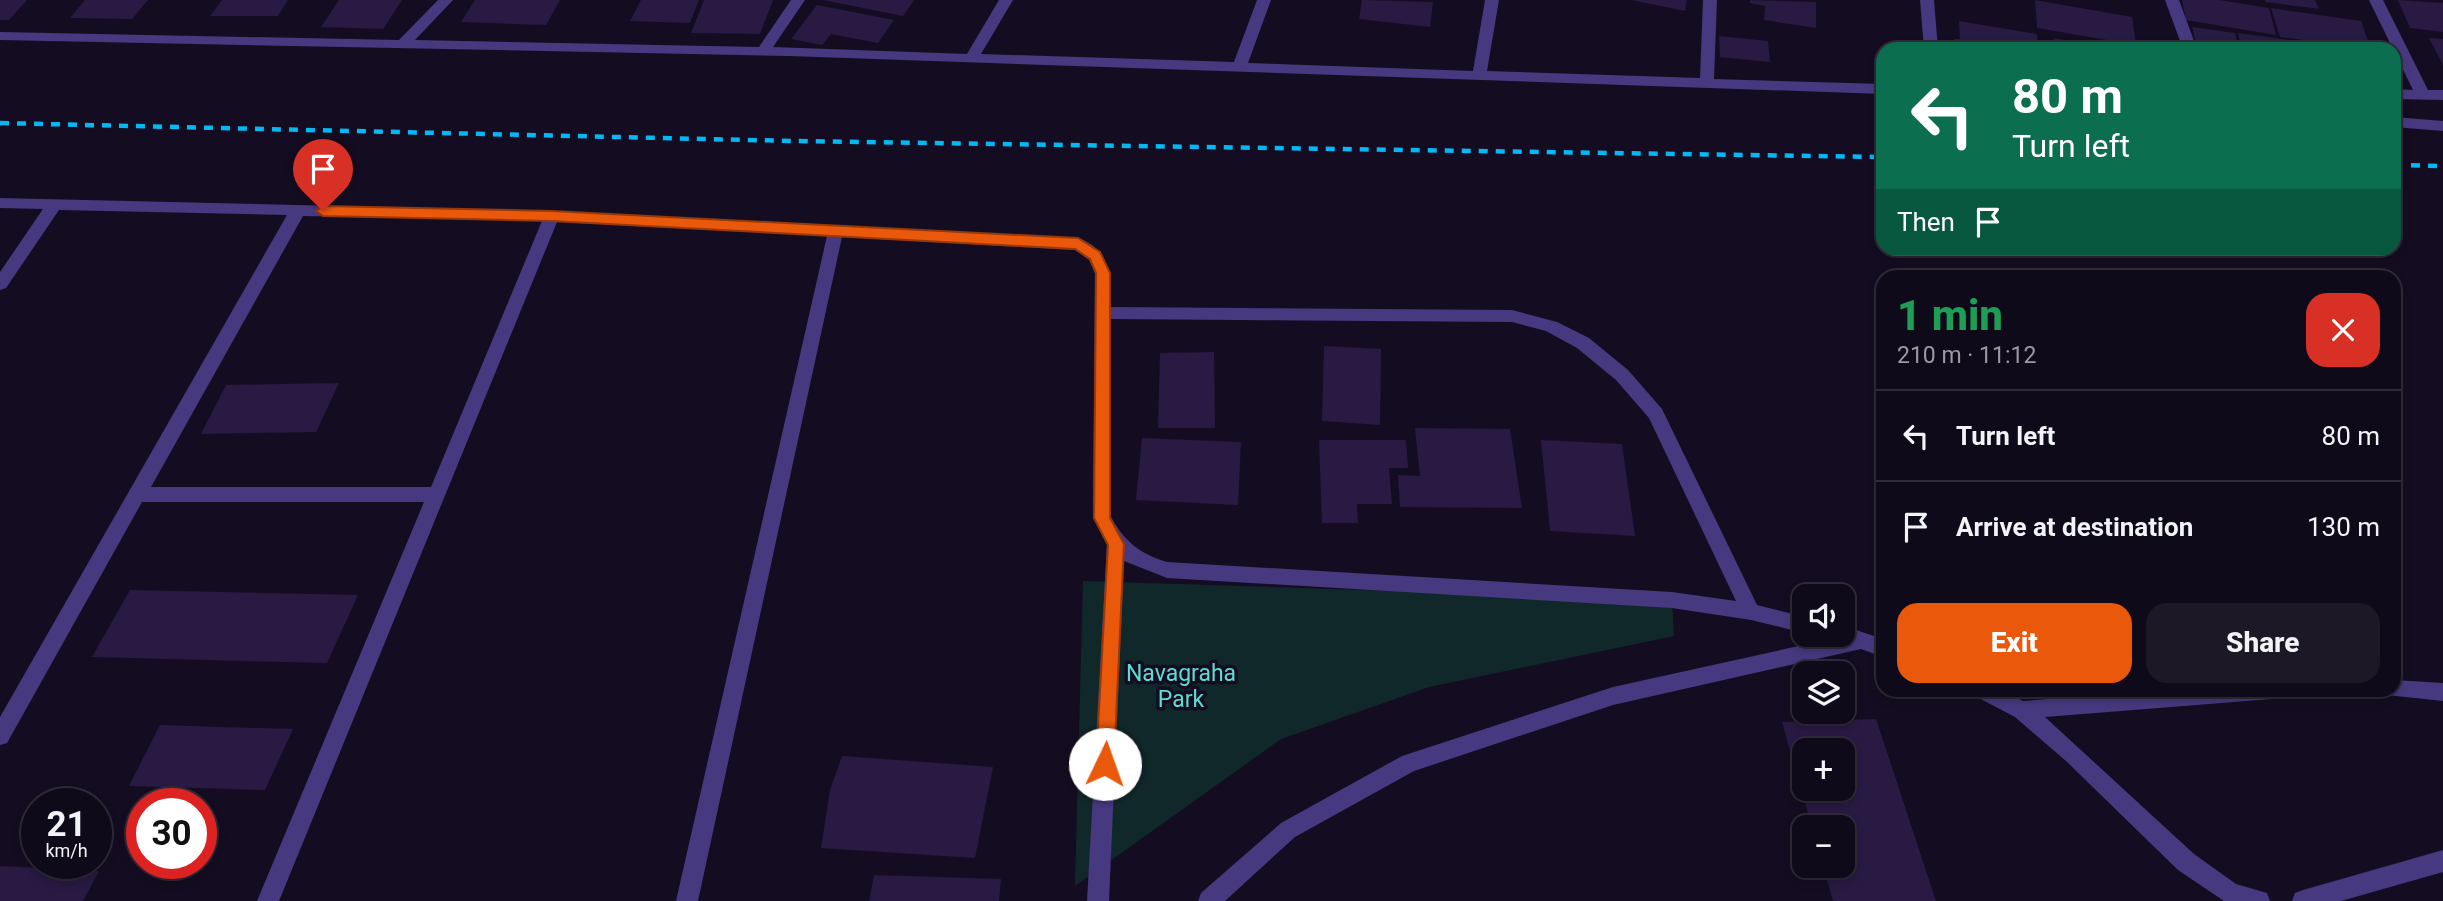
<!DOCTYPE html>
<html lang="en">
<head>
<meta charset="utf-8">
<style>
  body { margin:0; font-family:Roboto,sans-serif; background:#1d1826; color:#f1f3f6; height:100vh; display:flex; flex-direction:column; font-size:26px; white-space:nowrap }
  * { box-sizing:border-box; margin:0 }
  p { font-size:23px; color:#9b9aa2 }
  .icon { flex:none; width:38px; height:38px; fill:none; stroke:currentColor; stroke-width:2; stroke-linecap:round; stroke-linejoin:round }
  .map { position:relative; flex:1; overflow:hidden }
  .details { position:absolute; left:1876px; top:270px; width:525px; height:427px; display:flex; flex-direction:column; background:#0f0a19; border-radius:21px; box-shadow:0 4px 10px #0003,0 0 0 2px #2f2b38 }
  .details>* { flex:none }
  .banner { position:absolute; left:1876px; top:42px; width:525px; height:214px; border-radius:21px; box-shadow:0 4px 10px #0003,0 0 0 2px #2f2b38; background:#0b6e4f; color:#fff; overflow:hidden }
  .buttons { position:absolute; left:1792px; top:584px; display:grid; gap:14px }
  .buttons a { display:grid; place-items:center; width:63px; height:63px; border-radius:14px; background:#0f0a19; box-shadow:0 4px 10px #0003,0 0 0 2px #2f2b38; font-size:35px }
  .speed { position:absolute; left:21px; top:788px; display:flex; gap:14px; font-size:35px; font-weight:700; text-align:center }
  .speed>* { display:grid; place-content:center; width:91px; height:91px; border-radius:50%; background:#0f0a19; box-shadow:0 4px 10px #0003,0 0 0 2px #2f2b38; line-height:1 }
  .speed small { font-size:18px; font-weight:400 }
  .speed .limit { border:10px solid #d22; background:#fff; color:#111 }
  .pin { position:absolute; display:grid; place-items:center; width:60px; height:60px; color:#fff; margin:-72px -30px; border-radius:50% 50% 50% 0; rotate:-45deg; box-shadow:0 0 7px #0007 }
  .pin .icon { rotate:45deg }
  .me { position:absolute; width:77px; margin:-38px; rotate:3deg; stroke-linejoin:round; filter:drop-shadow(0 0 5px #0008) }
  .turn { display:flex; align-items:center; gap:24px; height:147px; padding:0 21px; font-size:32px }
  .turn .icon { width:91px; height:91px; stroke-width:2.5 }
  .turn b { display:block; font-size:49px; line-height:60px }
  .then { display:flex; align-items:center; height:66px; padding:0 21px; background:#0003; gap:14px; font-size:26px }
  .round { display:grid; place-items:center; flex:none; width:74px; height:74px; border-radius:21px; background:#1d1826 }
  .headline { display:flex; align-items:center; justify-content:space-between; height:119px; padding:0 21px }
  h1 { font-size:42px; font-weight:800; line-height:52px; color:#1e9e55 }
  .action { display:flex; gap:14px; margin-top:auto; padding:14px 21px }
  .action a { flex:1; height:80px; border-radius:21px; background:#ea580c; color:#fff; font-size:28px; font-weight:800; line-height:80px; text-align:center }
  .action a+a { background:#1d1826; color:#f1f3f6 }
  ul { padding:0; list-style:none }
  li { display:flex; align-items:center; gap:21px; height:91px; padding:0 21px; border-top:2px solid #2f2b38 }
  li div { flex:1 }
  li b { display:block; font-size:26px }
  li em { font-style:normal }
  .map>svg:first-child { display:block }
  .green { fill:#11282b }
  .building { fill:#281a42; fill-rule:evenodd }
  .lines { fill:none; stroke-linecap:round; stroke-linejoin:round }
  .minor { fill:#47397f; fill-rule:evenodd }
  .rail { stroke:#04b7f5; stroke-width:4.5; stroke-dasharray:9 8; stroke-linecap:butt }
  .route { fill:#ea580c; stroke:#983908; stroke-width:2 }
  .labels { text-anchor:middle; stroke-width:7; stroke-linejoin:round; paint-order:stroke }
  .park-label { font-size:23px; fill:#5cddd1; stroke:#140d21 }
</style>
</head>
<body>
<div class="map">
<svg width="2443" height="901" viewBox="0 0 2443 901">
  <rect width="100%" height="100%" fill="#140d21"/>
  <!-- green -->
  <path class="green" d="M1083,581L1672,600L1674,636L1429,687L1281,739L1075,886Z"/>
  <!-- building -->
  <g class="building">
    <path d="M0,0H27L9,20H0Z"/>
    <path d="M85,0H148L132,19L70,18Z"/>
    <path d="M222,0H288L278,16H210Z"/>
    <path d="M339,0H402L383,29L321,27Z"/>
    <path d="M475,0H560L546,25L461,22Z"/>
    <path d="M641,0H699L690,23L630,21Z"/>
    <path d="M704,0H773L760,34L691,33Z"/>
    <path d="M823,0H914L903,16Z"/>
    <path d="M1362,0L1433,2L1430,27L1359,19Z"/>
    <path d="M1631,0H1687L1685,11Z"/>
    <path d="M1750,0L1816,2V28L1764,20L1765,6L1750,3Z"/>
    <path d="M2035,0L2132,17L2136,45L2037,28Z"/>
    <path d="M2182,0H2219L2269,8L2276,35L2186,20Z"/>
    <path d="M2265,0H2315L2319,9L2265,2Z"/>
    <path d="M2398,0L2443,3V32L2410,28Z"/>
    <path d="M817,5L894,20L878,43L831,34L822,45L791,39Z"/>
    <path d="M2271,8L2361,21L2371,49L2280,37Z"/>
    <path d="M1959,21L2037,34L2038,49H1954V39H1960Z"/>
    <path d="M2192,27L2235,33L2239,49H2197Z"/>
    <path d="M2238,33L2289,40L2291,49H2242Z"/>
    <path d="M1719,36L1768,41L1770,62L1720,57Z"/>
    <path d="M2054,38L2107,48V49H2055Z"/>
    <path d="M2429,38L2443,39V65Z"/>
    <path d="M1324,346L1381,349L1380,425L1322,421Z"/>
    <path d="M1214,352L1215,428H1158L1160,353Z"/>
    <path d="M339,383L316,432L201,434L226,385Z"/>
    <path d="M1415,428L1510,429L1522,508L1400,507L1398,475L1420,476Z"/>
    <path d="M1142,438L1241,442L1238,505L1136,500Z"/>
    <path d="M1319,440H1406L1408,468H1389L1392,504H1357L1358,523H1322Z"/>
    <path d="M1541,440L1622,444L1635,536L1550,531Z"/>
    <path d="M130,590L358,595L327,663L92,657Z"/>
    <path d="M1876,719L1936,901H1833L1823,866H1843V828H1812L1782,722ZM1804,751H1843V789H1804Z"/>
    <path d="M160,725L293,729L265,790L129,786Z"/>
    <path d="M842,756L993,767L975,858L821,848L830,790Z"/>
    <path d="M0,866L99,871L83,901H0Z"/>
    <path d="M874,875L1001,879L999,901H869Z"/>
  </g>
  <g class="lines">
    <!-- minor -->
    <g class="minor">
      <path d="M438,0H453L415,40L759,47L791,0H805L773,47L967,54L999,0H1013L981,54L1234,62L1257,0H1271L1248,63L1473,71L1485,0H1499L1487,71L1700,78L1703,0H1717L1714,79L1883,84V94L789,56L0,40V32L399,40Z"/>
      <path d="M1920,0H1934L1938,49H1924Z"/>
      <path d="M2165,0H2179L2197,49H2183Z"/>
      <path d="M2369,0H2383L2428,90H2443V100L2394,99V89L2413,90Z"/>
      <path d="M2394,117L2443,121V131L2394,127Z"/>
      <path d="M0,198L552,211L1078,238C1111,249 1111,278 1111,307L1512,310L1557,322L1589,338L1628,370L1662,409L1757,605L1804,617V633L1751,620L1672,608L1167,578L1124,561L1109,901H1087L1107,543L1093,518L1095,273L1089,260L1075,250L842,237L698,901H676L827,236L557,222L279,901H257L424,502H142L7,743L0,745V717L287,215L59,210L6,288L0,290V272L43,209L0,208ZM303,216L542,221L431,487H151ZM1111,319L1512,322L1546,331L1577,348L1616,380L1649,418L1736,601L1672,592L1167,562C1140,554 1125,542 1111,517Z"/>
      <path d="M1853,629L1883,639V657L1861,649L1613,705L1414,771L1295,837L1225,901H1198L1201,893L1281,823L1402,756L1613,687L1844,636Z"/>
      <path d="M2394,680L2443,683V701L2387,695L2384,690H2394Z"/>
      <path d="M1972,690H2001L2023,701L2164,690H2282L2279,696L2272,699L2045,717L2194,854L2236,884L2267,893L2270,901H2224L2178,870L2066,761L2015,717L1975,696Z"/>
      <path d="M2443,850V872L2341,901H2292L2295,893L2303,890Z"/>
    </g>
    <!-- rail -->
    <g class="rail">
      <path d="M0,123L793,141L1883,157"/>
      <path d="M2394,165L2443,166"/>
    </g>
  </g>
  <!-- route -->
  <path class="route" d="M323,206L552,211L1078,238L1100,252L1110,273V518L1124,544L1114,764L1112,770L1105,773L1098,770L1096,764L1108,545L1094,518L1096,273L1090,259L1075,249L552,221L323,216L316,211Z"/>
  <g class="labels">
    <!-- park labels -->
    <g class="park-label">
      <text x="1181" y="681">Navagraha<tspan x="1181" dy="26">Park</tspan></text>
    </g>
  </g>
</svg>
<div class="buttons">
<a><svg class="icon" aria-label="sound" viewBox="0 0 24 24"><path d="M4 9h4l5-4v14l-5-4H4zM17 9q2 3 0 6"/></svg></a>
<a><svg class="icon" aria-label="layers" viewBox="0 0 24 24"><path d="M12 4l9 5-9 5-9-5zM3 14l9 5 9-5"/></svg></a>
<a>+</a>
<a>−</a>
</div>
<div class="speed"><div>21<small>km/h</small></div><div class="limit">30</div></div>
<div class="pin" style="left:323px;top:211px;background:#d93025"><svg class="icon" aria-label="arrive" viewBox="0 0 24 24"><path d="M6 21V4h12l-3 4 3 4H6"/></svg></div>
<svg class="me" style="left:1105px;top:764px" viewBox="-20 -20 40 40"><circle r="19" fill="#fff"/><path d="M0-13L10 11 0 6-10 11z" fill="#ea580c"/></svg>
<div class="banner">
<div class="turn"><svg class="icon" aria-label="left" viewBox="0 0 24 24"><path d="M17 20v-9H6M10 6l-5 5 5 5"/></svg><div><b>80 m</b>Turn left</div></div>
<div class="then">Then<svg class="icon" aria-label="arrive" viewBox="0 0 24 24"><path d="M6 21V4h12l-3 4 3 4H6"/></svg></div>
</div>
<section class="details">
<div class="headline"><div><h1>1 min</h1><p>210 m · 11:12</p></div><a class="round" style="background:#d93025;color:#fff"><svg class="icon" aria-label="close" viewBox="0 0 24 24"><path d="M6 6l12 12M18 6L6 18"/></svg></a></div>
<ul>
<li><svg class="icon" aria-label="left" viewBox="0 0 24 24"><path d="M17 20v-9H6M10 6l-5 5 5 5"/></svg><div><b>Turn left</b></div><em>80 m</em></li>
<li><svg class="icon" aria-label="arrive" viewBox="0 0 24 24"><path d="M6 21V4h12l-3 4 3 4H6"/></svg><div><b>Arrive at destination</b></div><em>130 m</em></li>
</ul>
<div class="action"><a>Exit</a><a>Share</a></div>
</section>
</div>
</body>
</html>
